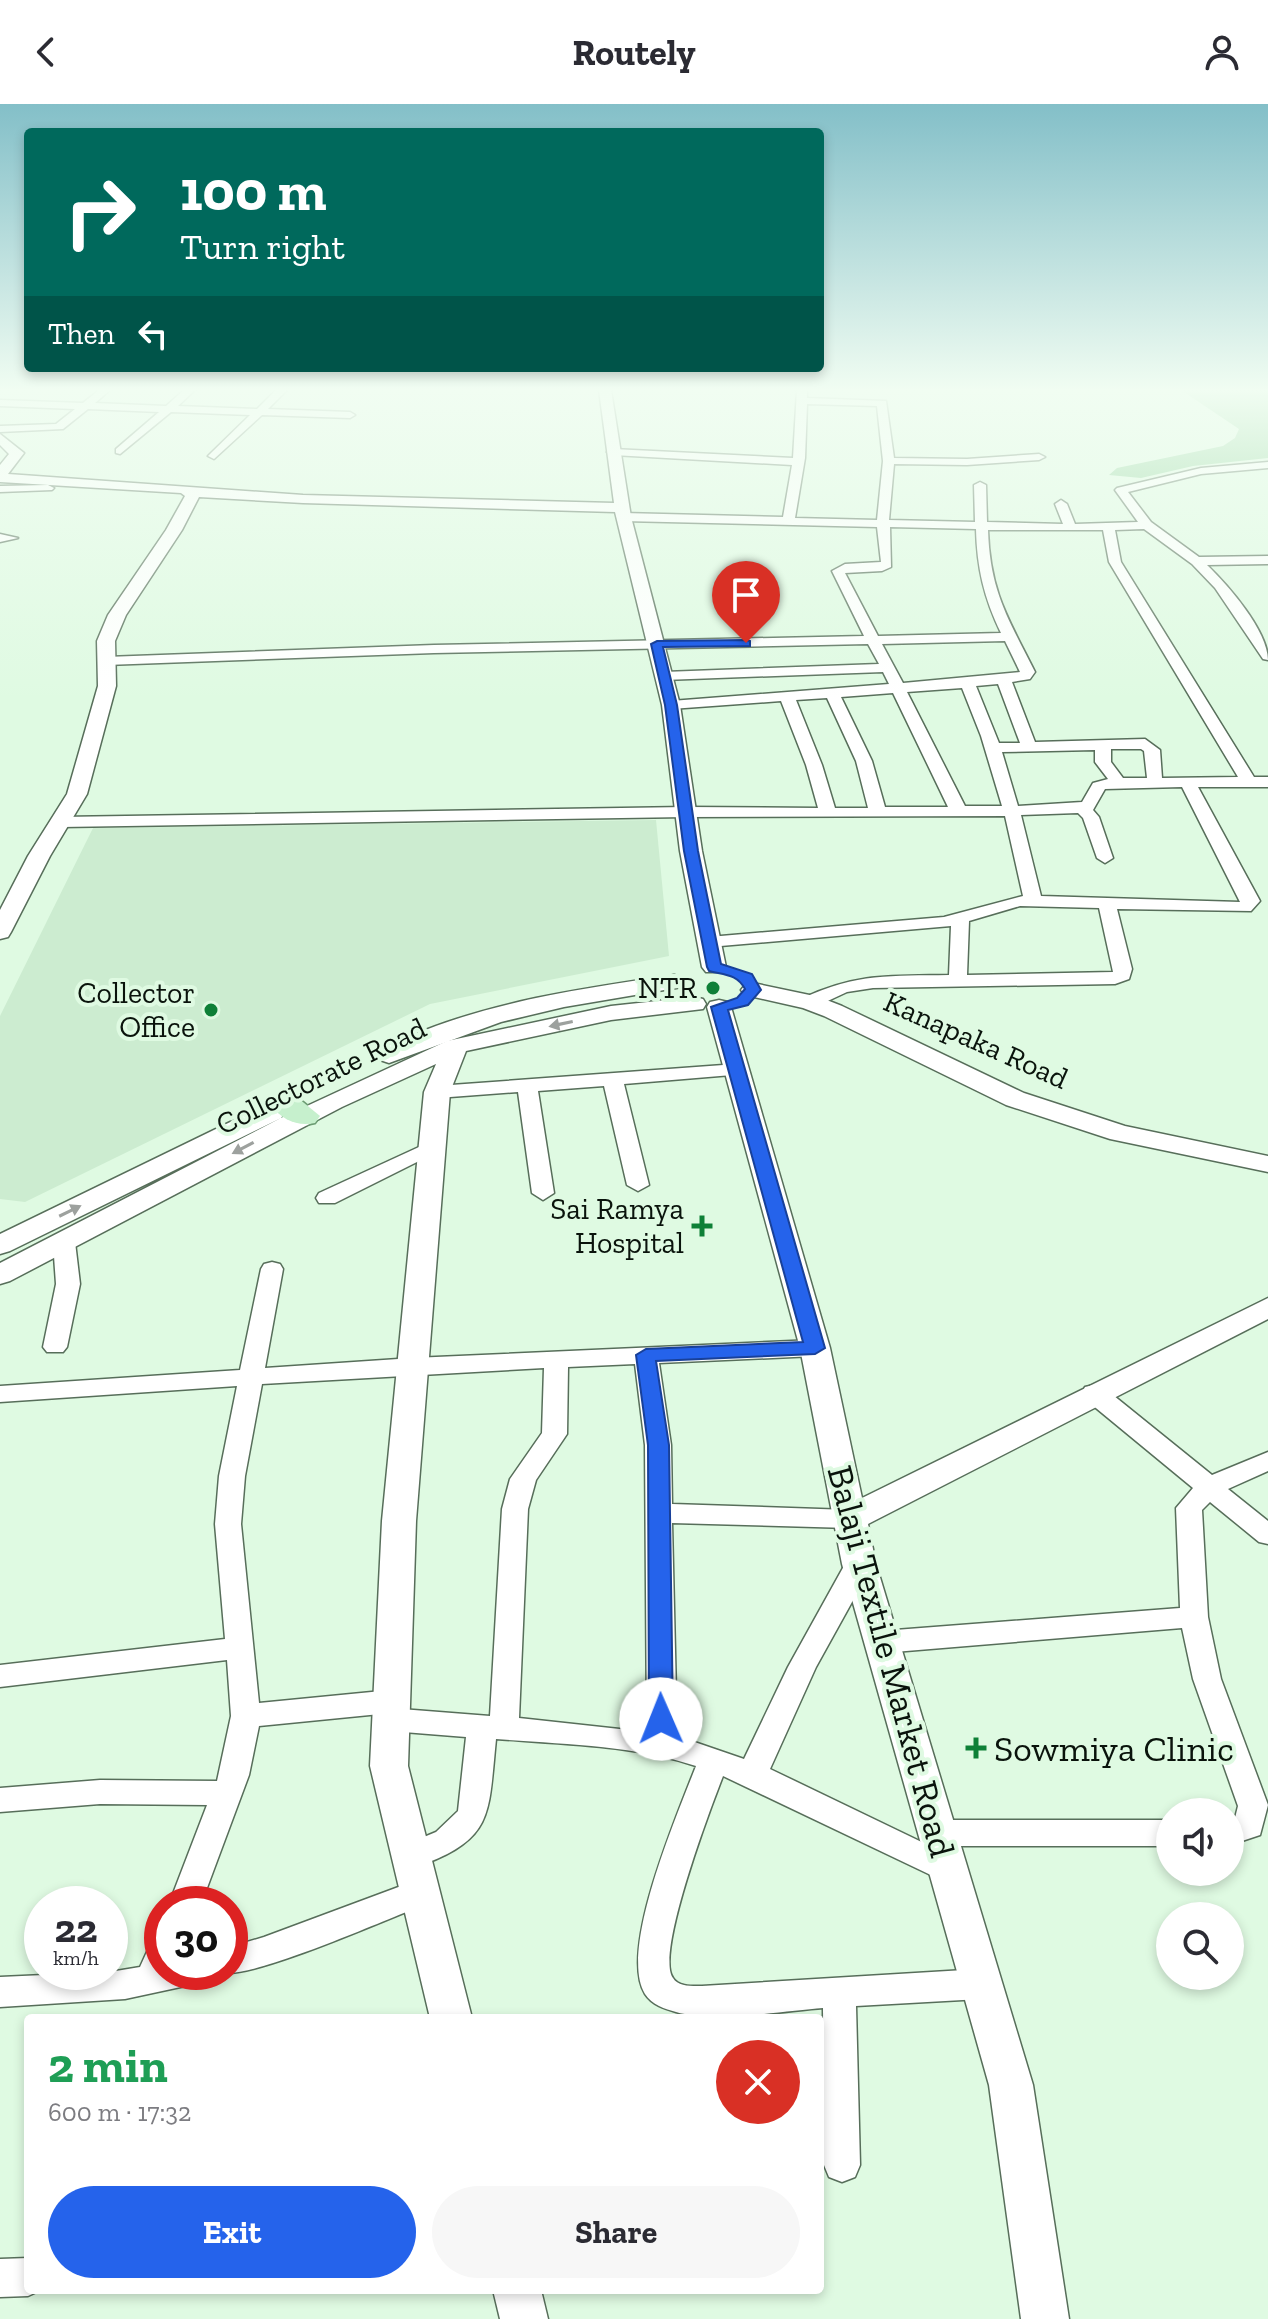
<!DOCTYPE html>
<html lang="en">
<head>
<meta charset="utf-8">
<style>
  body { margin:0; font-family:"Zilla Slab",serif; background:#f7f7f7; color:#2b2b33; height:100vh; display:flex; flex-direction:column; font-size:30px; white-space:nowrap }
  * { box-sizing:border-box; margin:0 }
  p { font-size:26px; color:#7c7c81 }
  .icon { flex:none; width:44px; height:44px; fill:none; stroke:currentColor; stroke-width:2; stroke-linecap:round; stroke-linejoin:round }
  .map { position:relative; flex:1; overflow:hidden }
  .details { position:absolute; left:24px; top:1910px; width:800px; height:280px; display:flex; flex-direction:column; background:#fff; border-radius:8px; box-shadow:0 4px 12px #0003 }
  .details>* { flex:none }
  .hud { position:absolute; left:24px; top:24px; width:800px; height:244px; border-radius:8px; box-shadow:0 4px 12px #0003; background:#00695c; color:#fff; overflow:hidden }
  .buttons { position:absolute; left:1156px; top:1694px; display:grid; gap:16px }
  .buttons a { display:grid; place-items:center; width:88px; height:88px; border-radius:50%; background:#fff; box-shadow:0 4px 12px #0003; font-size:40px }
  .speed { position:absolute; left:24px; top:1782px; display:flex; gap:16px; font-size:40px; font-weight:700; text-align:center }
  .speed>* { display:grid; place-content:center; width:104px; height:104px; border-radius:50%; background:#fff; box-shadow:0 4px 12px #0003; line-height:1 }
  .speed small { font-size:20px; font-weight:400 }
  .speed .limit { border:12px solid #d22; background:#fff; color:#111 }
  .pin { position:absolute; display:grid; place-items:center; width:68px; height:68px; color:#fff; margin:-82px -34px; border-radius:50% 50% 50% 0; rotate:-45deg; box-shadow:0 0 8px #0007 }
  .pin .icon { rotate:45deg }
  .me { position:absolute; width:88px; margin:-44px; rotate:359deg; stroke-linejoin:round; filter:drop-shadow(0 0 6px #0008) }
  .turn { display:flex; align-items:center; gap:28px; height:168px; padding:0 24px; font-size:36px }
  .turn .icon { width:104px; height:104px; stroke-width:2.5 }
  .turn b { display:block; font-size:56px; line-height:68px }
  .then { display:flex; align-items:center; height:76px; padding:0 24px; background:#0003; gap:16px; font-size:30px }
  .round { display:grid; place-items:center; flex:none; width:84px; height:84px; border-radius:42px; background:#f7f7f7 }
  .summary { display:flex; align-items:center; justify-content:space-between; height:136px; padding:0 24px }
  h1 { font-size:48px; font-weight:700; line-height:60px; color:#1e9e55 }
  .primary-button { display:flex; gap:16px; margin-top:auto; padding:16px 24px }
  .primary-button a { flex:1; height:92px; border-radius:48px; background:#2563eb; color:#fff; font-size:32px; font-weight:700; line-height:92px; text-align:center }
  .primary-button a+a { background:#f7f7f7; color:#2b2b33 }
  header { display:flex; justify-content:space-between; align-items:center; height:104px; padding:0 24px; background:#fff; font-size:36px; font-weight:700 }
  .map>svg:first-child { display:block }
  .built { fill:#ccecd0 }
  .water { fill:#8bd097 }
  .lines { fill:none; stroke-linecap:round; stroke-linejoin:round }
  .minor-casing { stroke:#576e5a; stroke-width:3 }
  .tertiary-casing { stroke:#576e5a; stroke-width:3 }
  .primary-casing { stroke:#6c9c73; stroke-width:3 }
  .minor { fill:#fff; fill-rule:evenodd }
  .tertiary { fill:#fff; fill-rule:evenodd }
  .primary { fill:#c6f0cd; fill-rule:evenodd }
  .oneway { fill:#9da19e }
  .route { fill:#2563eb; stroke:#184099; stroke-width:2 }
  .poi-dot { fill:#0e8037; stroke:#dffae2; stroke-width:3 }
  .labels { text-anchor:middle; stroke-width:8; stroke-linejoin:round; paint-order:stroke }
  .poi-label { font-size:30px; fill:#0a130c; stroke:#dffae2; text-anchor:end }
  .street-label { font-size:30px; fill:#0a130c; stroke:#dffae2 }
  .near-street-label { font-size:36px; fill:#0a130c; stroke:#dffae2 }
  .near-poi-label { font-size:36px; fill:#0a130c; stroke:#dffae2; text-anchor:start }
</style>
</head>
<body>
<header><svg class="icon" aria-label="back" viewBox="0 0 24 24"><path d="M15 5l-7 7 7 7"/></svg>Routely<svg class="icon" aria-label="person" viewBox="0 0 24 24"><circle cx="12" cy="8" r="4"/><path d="M4 21q1-7 8-7t8 7"/></svg></header>
<div class="map">
<svg width="1268" height="2215" viewBox="0 0 1268 2215">
  <rect width="100%" height="100%" fill="#dffae2"/>
  <!-- built -->
  <path class="built" d="M656,716L669,852L430,900L25,1098L0,1095V912L93,724Z"/>
  <!-- water -->
  <path class="water" d="M1181,286H1268V354L1193,362L1141,374L1109,371L1117,364L1223,342L1235,334L1239,325Z"/>
  <g class="lines">
    <defs>
      <g id="minor">
        <path d="M99,286H110L95,299L166,302L184,286H195L178,302L257,305L276,286H287L268,305L350,308L355,311L350,314L262,311L214,355L208,352L210,350L250,311L171,308L120,350L116,349V345L159,308L88,305L63,325L0,328V322L56,320L75,305L0,302V296L83,299Z"/>
        <path d="M797,286H807V294L886,297L894,354L967,355L1039,350L1045,353L1039,356L967,361L894,360L889,416L975,418L974,381L980,378L986,381L987,418L1063,420L1055,400L1061,396L1067,400L1075,420L1138,418L1115,386L1117,384L1201,364L1268,358V364L1201,370L1128,388L1151,418L1199,453L1268,452V460L1207,461C1228,481 1268,527 1268,556L1263,555L1215,484L1192,460L1144,425L1115,426L1121,458L1254,673H1268V683H1198L1260,797L1251,807L1117,805L1132,865L1129,875L1115,880L873,884L847,888L817,902H803L801,898L803,894C857,869 891,872 949,871L951,822L709,843L700,838L709,833L944,813L1023,792L1005,712L686,713L61,723L53,718L61,713L686,703L818,704L806,661L781,597L671,605L664,601L671,597L889,580L883,568L664,576L657,572L664,568L879,560L868,540L434,549L106,561L99,557L106,553L434,541L864,532L832,467L845,460L881,458L877,423L623,417L617,413L623,409L783,413L792,361L613,351L607,348L613,345L793,354ZM807,300L877,302L883,357L877,416L795,414L805,354ZM890,423L976,425C977,464 984,494 1001,529L878,532L845,469L882,467L891,463ZM988,426H1103L1109,458L1238,673L1162,674L1160,646L1145,635L1035,638L1012,578L1030,575L1035,568C1008,514 990,488 988,426ZM1005,537L1020,568L903,579L882,540ZM998,580L1020,639H999L976,582ZM962,584L981,632L1002,702H965L907,588ZM893,589L948,703H885L872,657L841,593ZM827,594L856,657L868,704H835L822,661L796,596ZM1111,645H1141L1144,647L1147,674H1123L1111,658ZM1095,646V658L1108,675L1093,679L1082,698L1018,702L1002,648ZM1182,683L1240,798L1041,792L1021,711L1078,709L1083,714L1097,754L1105,759L1113,754L1099,713L1093,706L1105,685ZM1020,802L1099,804L1113,868L967,871L969,817Z"/>
        <path d="M48,381L54,384L52,386L0,388V382Z"/>
        <path d="M0,430L18,434L0,438Z"/>
        <path d="M737,960L747,966L744,970L624,980L649,1081L638,1087L627,1081L604,982L538,987L554,1089L543,1096L532,1089L518,988L437,994L427,988L437,982Z"/>
        <path d="M432,1037L439,1039L443,1043L439,1047L335,1099H319L316,1094L319,1089Z"/>
        <path d="M64,1131L75,1138L80,1180L67,1243L63,1248H47L43,1243L56,1180L53,1138Z"/>
        <path d="M272,1158L280,1160L283,1165L265,1264L413,1254L815,1236L823,1239L827,1244L823,1249L815,1252L659,1259L671,1341L672,1400L849,1406L858,1408L862,1415L858,1422L849,1424L672,1419L677,1632L744,1655L788,1563L849,1453L859,1450L869,1453L873,1460L816,1563L770,1665L959,1756L964,1765L959,1774L948,1778L937,1774L723,1672C711,1703 655,1850 673,1874C678,1883 693,1882 702,1882L981,1865L993,1870L998,1880L993,1890L981,1895L856,1902L860,2061L855,2073L842,2078L829,2073L824,2061L823,1904C784,1907 712,1919 676,1908C665,1905 652,1901 645,1890C618,1847 678,1709 696,1662C634,1641 561,1640 496,1635C488,1715 494,1736 411,1765L400,1761L395,1752L400,1743L436,1728L458,1707L466,1633L391,1627L381,1624L376,1616L380,1610L259,1622L249,1671L201,1800H169L207,1701L100,1700L0,1708V1684L100,1676L217,1677L231,1612L227,1556L0,1583V1561L225,1535L215,1420L219,1372L237,1282L0,1298V1282L240,1266L261,1165L264,1160ZM635,1260L645,1341L647,1628L519,1614L528,1405L536,1376L567,1330L568,1263ZM544,1264L542,1329L510,1375L502,1405L490,1612L401,1605L407,1597L402,1589L392,1586L259,1599L241,1420L245,1372L262,1280Z"/>
        <path d="M1094,1281L1103,1283L1212,1371L1268,1348V1367L1228,1385L1268,1417V1440L1259,1438L1210,1398L1202,1406L1208,1513L1221,1575L1268,1701L1260,1731L1230,1741V1715L1235,1714L1238,1702L1193,1575L1182,1524L882,1549L872,1546L868,1538L872,1530L882,1527L1180,1504L1176,1404L1193,1384L1085,1295L1082,1289L1085,1283Z"/>
        <path d="M939,1716H1170V1742H939L928,1738L924,1729L928,1720Z"/>
        <path d="M420,1775L431,1778L436,1788L431,1798C396,1811 247,1878 221,1868H230V1843L264,1833Z"/>
        <path d="M162,1837V1868H208L204,1878L125,1895L0,1903V1873L110,1868L140,1863L150,1841Z"/>
        <path d="M28,2154V2186H41L28,2192L0,2193V2155Z"/>
      </g>
      <g id="tertiary">
        <path d="M599,286H611L631,413L680,601L702,747L726,863L722,868H706L702,863L680,747L662,601L615,408L303,399L199,393L182,426L126,511L115,537L116,582L87,690L50,752L11,828L8,833L0,835V806L28,752L67,690L98,582L97,537L108,511L166,426L185,392L181,389L0,378V361L9,350L0,341V330L24,349L8,370L303,391L614,399Z"/>
        <path d="M674,871L682,873L686,878L682,883L564,903L501,918L389,959L380,956L376,951C383,941 398,938 408,933C492,897 585,884 674,871Z"/>
        <path d="M753,879L819,893L842,902L1024,989L1125,1022L1268,1052V1068L1110,1035L1006,1001L824,912L803,904L745,891L741,886L745,881Z"/>
        <path d="M694,893L703,895L706,900L703,905L611,916L466,947L450,988L416,1417L408,1662L472,1914H430L370,1662L382,1417L424,988L436,960L342,1003L10,1177L0,1180V1159L281,1014L10,1147L0,1150V1130L263,1002H281L285,1008L281,1014L447,937L611,902Z"/>
        <path d="M719,896L728,898L731,903L830,1244L862,1394L1268,1194V1215L868,1420L876,1460L1033,1981L1069,2215H1021L989,1981L842,1460L800,1244L707,903L710,898Z"/>
        <path d="M493,2186H541L548,2215H500Z"/>
      </g>
      <path id="primary" d="M287,992L298,994L320,1012L315,1019C298,1023 282,1016 271,1001L276,994Z"/>
    </defs>
    <!-- minor casing -->
    <use href="#minor" class="minor-casing"/>
    <!-- tertiary casing -->
    <use href="#tertiary" class="tertiary-casing"/>
    <!-- primary casing -->
    <use href="#primary" class="primary-casing"/>
    <!-- minor -->
    <use href="#minor" class="minor"/>
    <!-- tertiary -->
    <use href="#tertiary" class="tertiary"/>
    <!-- primary -->
    <use href="#primary" class="primary"/>
  </g>
  <!-- one-way arrows -->
  <defs><path id="oneway-solid" d="M-6-.8H1V-3.2L6.5 0L1 3.2V.8H-6Z" transform="scale(2)"/></defs>
  <g class="oneway">
    <use href="#oneway-solid" transform="translate(561 920) rotate(168)"/>
    <use href="#oneway-solid" transform="translate(243 1044) rotate(152)"/>
    <use href="#oneway-solid" transform="translate(70 1107) rotate(-26)"/>
  </g>
  <!-- sky -->
  <linearGradient id="sky" x2="0" y2="1"><stop stop-color="#83bfc8"/><stop offset="0.48" stop-color="#f1fdf2"/><stop offset="1" stop-color="#f1fdf2" stop-opacity="0"/></linearGradient>
  <rect width="1268" height="596" fill="url(#sky)"/>
  <!-- route -->
  <path class="route" d="M746,536L750,537V542L663,543L677,601L698,747L721,860L752,870L761,886L748,901L728,906L825,1244L815,1250L656,1257L669,1341L673,1615L669,1622L661,1624L652,1622L649,1615L648,1341L636,1251L646,1245L803,1238L711,903L737,894L745,885C737,870 725,871 709,867L707,863L684,747L665,601L651,540L657,537Z"/>
  <!-- markers -->
  <g class="poi-dot">
    <circle cx="713" cy="884" r="8"/>
    <circle cx="211" cy="906" r="8"/>
    <path d="M698 1110h8v8h8v8h-8v8h-8v-8h-8v-8h8z"/>
    <path d="M972 1632h8v8h8v8h-8v8h-8v-8h-8v-8h8z"/>
  </g>
  <g class="labels">
    <!-- poi labels -->
    <g class="poi-label">
      <text x="697" y="894">NTR</text>
      <text x="195" y="899">Collector<tspan x="195" dy="34">Office</tspan></text>
      <text x="684" y="1115">Sai Ramya<tspan x="684" dy="34">Hospital</tspan></text>
    </g>
    <!-- street labels -->
    <g class="street-label">
      <text transform="translate(976 936) rotate(24)" y="10">Kanapaka Road</text>
      <text transform="translate(321 972) rotate(-26)" y="10">Collectorate Road</text>
    </g>
    <!-- near-street labels -->
    <g class="near-street-label">
      <text transform="translate(892 1557) rotate(75)" y="13">Balaji Textile Market Road</text>
    </g>
    <!-- near-poi labels -->
    <g class="near-poi-label">
      <text x="994" y="1657">Sowmiya Clinic</text>
    </g>
  </g>
</svg>
<div class="buttons">
<a><svg class="icon" aria-label="sound" viewBox="0 0 24 24"><path d="M4 9h4l5-4v14l-5-4H4zM17 9q2 3 0 6"/></svg></a>
<a><svg class="icon" aria-label="search" viewBox="0 0 24 24"><circle cx="10" cy="10" r="6"/><path d="M15 15l6 6"/></svg></a>
</div>
<div class="speed"><div>22<small>km/h</small></div><div class="limit">30</div></div>
<div class="pin" style="left:746px;top:539px;background:#d93025"><svg class="icon" aria-label="arrive" viewBox="0 0 24 24"><path d="M6 21V4h12l-3 4 3 4H6"/></svg></div>
<svg class="me" style="left:661px;top:1615px" viewBox="-20 -20 40 40"><circle r="19" fill="#fff"/><path d="M0-13L10 11 0 6-10 11z" fill="#2563eb"/></svg>
<div class="hud">
<div class="turn"><svg class="icon" aria-label="right" viewBox="0 0 24 24"><path d="M7 20v-9h11M14 6l5 5-5 5"/></svg><div><b>100 m</b>Turn right</div></div>
<div class="then">Then<svg class="icon" aria-label="left" viewBox="0 0 24 24"><path d="M17 20v-9H6M10 6l-5 5 5 5"/></svg></div>
</div>
<section class="details">
<div class="summary"><div><h1>2 min</h1><p>600 m · 17:32</p></div><a class="round" style="background:#d93025;color:#fff"><svg class="icon" aria-label="close" viewBox="0 0 24 24"><path d="M6 6l12 12M18 6L6 18"/></svg></a></div>
<div class="primary-button"><a>Exit</a><a>Share</a></div>
</section>
</div>
</body>
</html>
